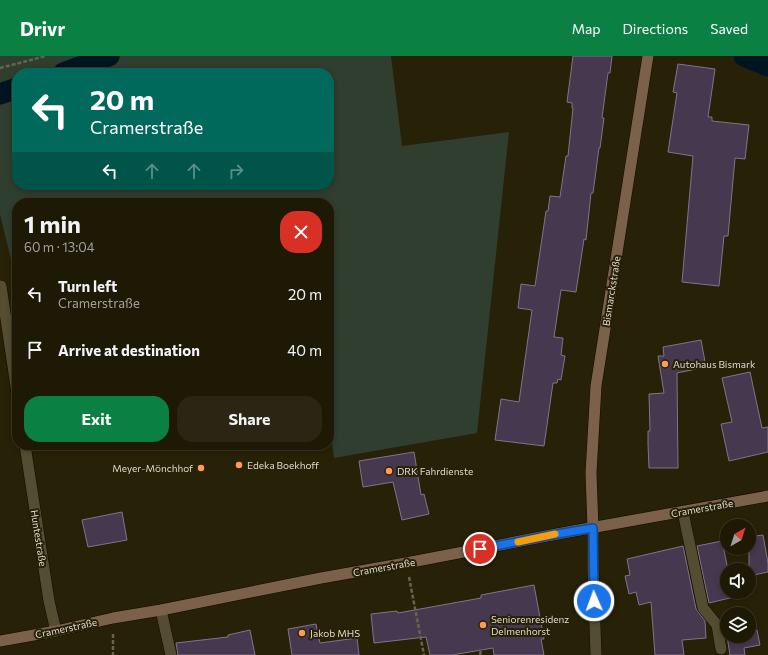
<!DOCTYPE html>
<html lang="en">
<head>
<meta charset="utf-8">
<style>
  body { margin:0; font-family:Commissioner,sans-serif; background:#2a2613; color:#f1f3f6; height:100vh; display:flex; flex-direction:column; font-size:15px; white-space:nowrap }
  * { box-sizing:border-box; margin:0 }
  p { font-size:13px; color:#a0a09a }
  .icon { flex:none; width:22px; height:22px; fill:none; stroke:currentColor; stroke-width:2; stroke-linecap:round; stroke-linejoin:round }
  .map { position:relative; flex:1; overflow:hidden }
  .panel { position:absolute; left:12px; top:142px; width:322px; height:252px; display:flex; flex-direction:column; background:#1d1905; border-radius:16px; box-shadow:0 2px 6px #0003,0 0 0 1px #3b3827 }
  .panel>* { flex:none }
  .guide { position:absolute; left:12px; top:12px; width:322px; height:122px; border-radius:16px; box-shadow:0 2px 6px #0003,0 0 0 1px #3b3827; background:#00695c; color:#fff; overflow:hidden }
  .needle { width:26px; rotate:39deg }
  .tools { position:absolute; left:720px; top:463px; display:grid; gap:8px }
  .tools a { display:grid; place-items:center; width:36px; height:36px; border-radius:50%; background:#1d1905; box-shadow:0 2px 6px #0003,0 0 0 1px #3b3827; font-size:20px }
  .pin { position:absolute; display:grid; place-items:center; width:34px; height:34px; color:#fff; margin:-17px; border:2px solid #fff; border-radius:50%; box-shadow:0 1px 4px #0007 }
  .me { position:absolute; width:44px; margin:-22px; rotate:358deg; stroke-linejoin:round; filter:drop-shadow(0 0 3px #0008) }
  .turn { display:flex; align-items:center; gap:14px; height:84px; padding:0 12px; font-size:18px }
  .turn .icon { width:52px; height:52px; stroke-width:2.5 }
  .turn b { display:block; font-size:28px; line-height:34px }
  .lanes { display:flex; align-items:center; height:38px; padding:0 12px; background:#0003; justify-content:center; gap:20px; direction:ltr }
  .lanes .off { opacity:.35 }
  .round { display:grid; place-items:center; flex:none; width:42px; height:42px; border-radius:16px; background:#2a2613 }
  .headline { display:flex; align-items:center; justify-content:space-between; height:68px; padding:0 12px }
  h1 { font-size:24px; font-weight:700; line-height:30px }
  .button { display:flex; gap:8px; margin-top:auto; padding:8px 12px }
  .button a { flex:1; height:46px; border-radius:16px; background:#0b8043; color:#fff; font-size:16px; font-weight:700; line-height:46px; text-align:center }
  .button a+a { background:#2a2613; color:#f1f3f6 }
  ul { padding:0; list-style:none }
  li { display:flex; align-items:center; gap:12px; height:56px; padding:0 12px }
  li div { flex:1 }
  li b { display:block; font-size:15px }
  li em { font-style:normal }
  header { display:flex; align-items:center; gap:24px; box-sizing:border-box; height:56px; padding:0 20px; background:#0b8043; color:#fff }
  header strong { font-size:19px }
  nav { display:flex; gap:22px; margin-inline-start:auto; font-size:14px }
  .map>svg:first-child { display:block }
  .green { fill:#2f3e2f; fill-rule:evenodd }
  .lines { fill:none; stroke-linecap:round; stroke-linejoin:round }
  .canal { stroke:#001521; stroke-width:21 }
  .building { fill:#46384e; stroke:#82738c }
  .service-casing { stroke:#100a00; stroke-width:12 }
  .minor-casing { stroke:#100a00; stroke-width:12 }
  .secondary-casing { stroke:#100a00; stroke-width:12 }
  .path { stroke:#68634d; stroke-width:2.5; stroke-dasharray:4 2; stroke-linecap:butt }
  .service { stroke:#544d32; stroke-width:11 }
  .minor { stroke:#544d32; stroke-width:11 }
  .secondary { stroke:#7b6149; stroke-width:11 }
  .route-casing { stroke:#114b97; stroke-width:10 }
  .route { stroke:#1a73e8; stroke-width:7 }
  .slow { stroke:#f59e0b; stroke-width:7 }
  .poi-dot { fill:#fe9c57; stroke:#272107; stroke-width:1.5 }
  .labels { text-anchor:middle; stroke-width:4; stroke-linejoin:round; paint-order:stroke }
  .street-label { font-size:10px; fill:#dfdbcc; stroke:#272107 }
  .poi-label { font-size:10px; fill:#dfdbcc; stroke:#272107; text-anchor:start }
</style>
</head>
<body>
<header>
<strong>Drivr</strong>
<nav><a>Map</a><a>Directions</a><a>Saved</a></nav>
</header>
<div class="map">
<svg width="768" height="599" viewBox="0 0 768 599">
  <rect width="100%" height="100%" fill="#272107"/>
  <!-- green -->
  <path class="green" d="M0,0H391L402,90L509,76L477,377L334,402L329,364V147H17V224H16L0,158ZM17,17H329V129H17Z"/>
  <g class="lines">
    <!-- canal -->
    <g class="canal">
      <path d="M744,0L768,10"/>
      <path d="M63,17L109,0"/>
      <path d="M0,38L17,32"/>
    </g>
  </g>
  <!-- building -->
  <g class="building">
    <path d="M573,0H612L610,17H608L602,62H604L600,92H599L593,137H591L586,184L584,183L576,236L561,234L554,281L563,282L561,299L565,300L561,324L558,323L557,327H553L544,390L495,384L501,343L519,346L532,254L518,252L521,228L535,230L546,155H548L550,140L560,141L566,100H568L573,52H572V47L567,46Z"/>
    <path d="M678,8L715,13L708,61H712V65L749,69L745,103L735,102L728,180H724L719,230L682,226L693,100L668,96L677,37L673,36Z"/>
    <path d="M701,284L706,311L677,317L678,412H649L648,388V375H650L649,338L664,337L658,300H664L663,291Z"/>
    <path d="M750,316L762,372L768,371V396L729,405L721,368L732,366L722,322Z"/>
    <path d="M414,396L421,439L424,438L429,458L402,464L393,426L363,431L359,405Z"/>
    <path d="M122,456L127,484L88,491L82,464Z"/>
    <path d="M763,479L768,507V516L749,520V481Z"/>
    <path d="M722,485L728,514H727V536H733L734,541L709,547L697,490Z"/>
    <path d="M683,490L696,553L705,565L706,582L682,584L684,599H655L651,546L639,549L636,536L629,538L625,520L630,519L627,503Z"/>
    <path d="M534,529L544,583H541L544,599H494L493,592L452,599H430L426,581L374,587L371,558L397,555L398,557L481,542V539Z"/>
    <path d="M316,568L320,587L357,582L359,599H292L288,573Z"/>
    <path d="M250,574L255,599H178L176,587L228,581V579Z"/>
    <path d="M757,574L760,589L744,592L745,599H730L727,580H749V575Z"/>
  </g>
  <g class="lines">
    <defs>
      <path id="service" d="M683,456L703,552L717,569L721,593"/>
      <g id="minor">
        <path d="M0,230H1L17,337"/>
        <path d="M25,389L49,545L56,575"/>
        <path d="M593,472V512L596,599"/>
        <path d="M161,554L171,599"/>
      </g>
      <g id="secondary">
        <path d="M593,472L591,417L596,330L648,0"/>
        <path d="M0,585L56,575L113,562L161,554L321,522L406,507L557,478L768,440"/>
      </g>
    </defs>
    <!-- service casing -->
    <use href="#service" class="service-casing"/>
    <!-- minor casing -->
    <use href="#minor" class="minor-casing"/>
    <!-- secondary casing -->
    <use href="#secondary" class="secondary-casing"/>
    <!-- path -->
    <g class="path">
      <path d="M0,12L46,0"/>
      <path d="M409,521L424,599"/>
      <path d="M113,578V599"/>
      <path d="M480,599L481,594"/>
    </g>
    <!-- service -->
    <use href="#service" class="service"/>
    <!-- minor -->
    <use href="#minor" class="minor"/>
    <!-- secondary -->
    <use href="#secondary" class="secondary"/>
  </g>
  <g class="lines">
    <defs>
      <path id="route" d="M480,493L557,478L593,472L594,545"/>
    </defs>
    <!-- route casing -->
    <use href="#route" class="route-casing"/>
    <!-- route -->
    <use href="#route" class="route"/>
    <!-- slow -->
    <path class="slow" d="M518,486L555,478"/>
  </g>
  <!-- markers -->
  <g class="poi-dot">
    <circle cx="665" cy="308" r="4"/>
    <circle cx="239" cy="409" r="4"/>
    <circle cx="201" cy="412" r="4"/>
    <circle cx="389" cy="415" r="4"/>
    <circle cx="483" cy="569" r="4"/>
    <circle cx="302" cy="577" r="4"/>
  </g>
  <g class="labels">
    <!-- street labels -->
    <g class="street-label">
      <text transform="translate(611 235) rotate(-81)" y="4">Bismarckstraße</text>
      <text transform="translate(702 452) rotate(-10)" y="4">Cramerstraße</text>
      <text transform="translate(39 482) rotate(81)" y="4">Huntestraße</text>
      <text transform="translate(384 511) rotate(-10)" y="4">Cramerstraße</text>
      <text transform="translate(66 572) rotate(-12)" y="4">Cramerstraße</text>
    </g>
    <!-- poi labels -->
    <g class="poi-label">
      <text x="673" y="312">Autohaus Bismark</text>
      <text x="247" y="413">Edeka Boekhoff</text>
      <text x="193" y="416" text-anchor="end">Meyer-Mönchhof</text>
      <text x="397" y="419">DRK Fahrdienste</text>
      <text x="491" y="567">Seniorenresidenz<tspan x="491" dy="12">Delmenhorst</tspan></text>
      <text x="310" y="581">Jakob MHS</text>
    </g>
  </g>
</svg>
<div class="tools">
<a><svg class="needle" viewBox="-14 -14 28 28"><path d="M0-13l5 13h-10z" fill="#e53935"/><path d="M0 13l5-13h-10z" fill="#a0a09a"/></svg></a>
<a><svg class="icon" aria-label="sound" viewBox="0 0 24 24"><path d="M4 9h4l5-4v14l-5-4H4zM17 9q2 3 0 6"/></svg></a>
<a><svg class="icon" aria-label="layers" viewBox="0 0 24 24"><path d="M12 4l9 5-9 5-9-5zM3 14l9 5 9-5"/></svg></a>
</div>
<div class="pin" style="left:480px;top:493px;background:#d93025"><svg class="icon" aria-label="arrive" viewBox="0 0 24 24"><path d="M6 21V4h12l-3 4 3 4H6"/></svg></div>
<svg class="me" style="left:594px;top:545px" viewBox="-20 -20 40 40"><circle r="17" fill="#1a73e8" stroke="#fff" stroke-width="3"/><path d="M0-11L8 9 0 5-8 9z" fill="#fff"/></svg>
<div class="guide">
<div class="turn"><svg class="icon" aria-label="left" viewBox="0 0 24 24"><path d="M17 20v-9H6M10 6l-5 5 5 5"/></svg><div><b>20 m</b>Cramerstraße</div></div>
<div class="lanes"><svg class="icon" aria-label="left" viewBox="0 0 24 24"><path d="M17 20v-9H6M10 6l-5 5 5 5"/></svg><svg class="icon off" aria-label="ahead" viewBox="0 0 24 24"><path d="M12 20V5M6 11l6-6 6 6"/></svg><svg class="icon off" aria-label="ahead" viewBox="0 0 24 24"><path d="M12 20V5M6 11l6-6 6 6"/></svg><svg class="icon off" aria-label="right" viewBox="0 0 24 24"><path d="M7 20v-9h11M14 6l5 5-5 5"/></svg></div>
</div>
<section class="panel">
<div class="headline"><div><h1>1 min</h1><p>60 m · 13:04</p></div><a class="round" style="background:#d93025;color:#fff"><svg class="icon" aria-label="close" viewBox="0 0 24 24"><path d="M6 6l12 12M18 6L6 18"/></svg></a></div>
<ul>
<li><svg class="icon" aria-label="left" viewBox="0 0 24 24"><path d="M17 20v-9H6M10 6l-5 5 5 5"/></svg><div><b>Turn left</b><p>Cramerstraße</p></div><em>20 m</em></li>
<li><svg class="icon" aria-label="arrive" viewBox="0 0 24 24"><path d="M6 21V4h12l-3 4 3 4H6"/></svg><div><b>Arrive at destination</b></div><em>40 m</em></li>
</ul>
<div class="button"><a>Exit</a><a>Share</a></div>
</section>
</div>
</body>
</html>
